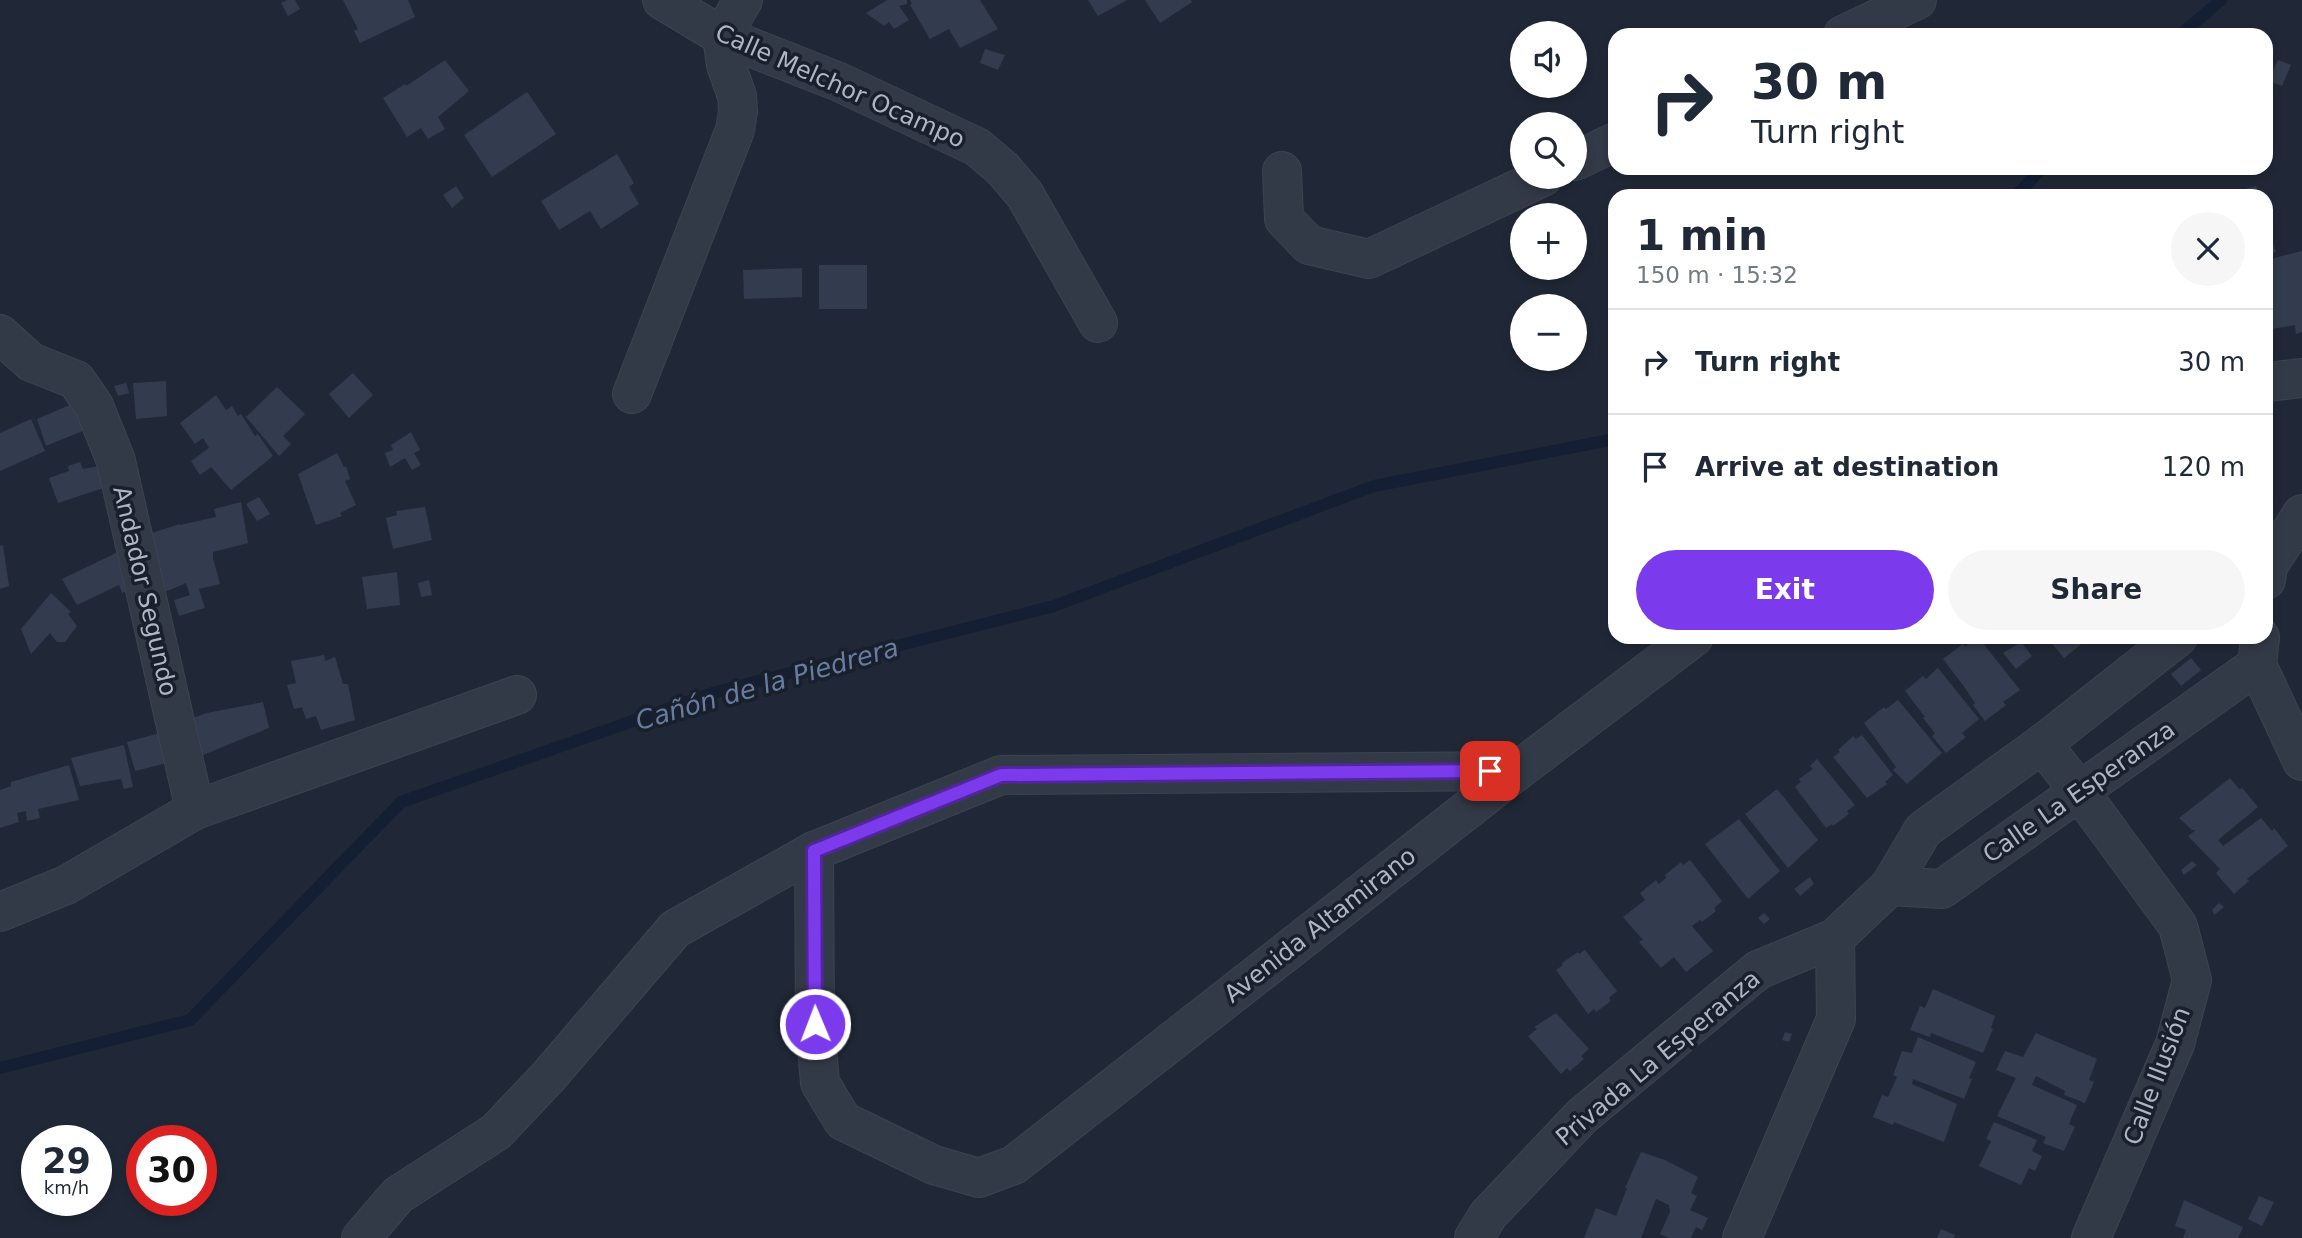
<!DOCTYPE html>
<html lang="en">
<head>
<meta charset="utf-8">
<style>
  body { margin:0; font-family:"DejaVu Sans",sans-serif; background:#f6f6f7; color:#1f2937; height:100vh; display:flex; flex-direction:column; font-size:26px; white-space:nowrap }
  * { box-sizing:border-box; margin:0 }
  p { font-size:23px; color:#747a83 }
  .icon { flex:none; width:38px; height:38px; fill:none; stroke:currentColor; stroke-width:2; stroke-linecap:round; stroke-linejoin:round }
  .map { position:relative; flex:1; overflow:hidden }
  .details { position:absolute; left:1608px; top:189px; width:665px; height:455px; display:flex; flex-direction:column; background:#fff; border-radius:21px; box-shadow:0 4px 10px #0003 }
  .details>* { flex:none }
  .guide { position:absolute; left:1608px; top:28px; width:665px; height:147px; border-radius:21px; box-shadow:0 4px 10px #0003; background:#fff; color:#1f2937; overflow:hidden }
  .fabs { position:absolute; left:1510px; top:21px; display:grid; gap:14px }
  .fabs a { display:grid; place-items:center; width:77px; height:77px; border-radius:50%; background:#fff; box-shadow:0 4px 10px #0003; font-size:35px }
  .speed { position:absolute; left:21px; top:1125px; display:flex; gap:14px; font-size:35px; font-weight:700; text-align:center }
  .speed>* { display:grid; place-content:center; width:91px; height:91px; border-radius:50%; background:#fff; box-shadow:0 4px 10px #0003; line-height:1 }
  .speed small { font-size:18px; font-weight:400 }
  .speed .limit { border:10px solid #d22; background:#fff; color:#111 }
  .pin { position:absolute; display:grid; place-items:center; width:60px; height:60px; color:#fff; margin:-30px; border-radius:14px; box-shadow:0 4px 10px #0006 }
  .me { position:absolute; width:77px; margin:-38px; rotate:359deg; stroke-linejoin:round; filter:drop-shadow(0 0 5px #0008) }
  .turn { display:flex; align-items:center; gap:24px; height:147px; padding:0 28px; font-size:32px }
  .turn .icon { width:91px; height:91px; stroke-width:2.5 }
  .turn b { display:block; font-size:49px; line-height:60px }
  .round { display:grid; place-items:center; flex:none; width:74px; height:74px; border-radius:37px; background:#f6f6f7 }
  .overview { display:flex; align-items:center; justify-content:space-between; height:119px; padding:0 28px }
  h1 { font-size:42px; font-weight:800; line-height:52px }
  .primary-button { display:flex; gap:14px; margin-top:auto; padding:14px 28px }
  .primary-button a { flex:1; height:80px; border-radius:42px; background:#7c3aed; color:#fff; font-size:28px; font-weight:800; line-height:80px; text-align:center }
  .primary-button a+a { background:#f6f6f7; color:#1f2937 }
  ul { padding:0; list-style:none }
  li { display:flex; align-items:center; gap:21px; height:105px; padding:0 28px; border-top:2px solid #e0e1e3 }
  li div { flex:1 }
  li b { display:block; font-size:26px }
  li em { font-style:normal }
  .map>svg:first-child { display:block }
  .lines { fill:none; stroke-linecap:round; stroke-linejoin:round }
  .stream { stroke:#141f34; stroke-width:12 }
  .building { fill:#323c4e }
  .minor-casing { stroke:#3d4351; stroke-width:40 }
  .minor { stroke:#333a47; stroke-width:38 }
  .route-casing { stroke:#51269a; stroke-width:18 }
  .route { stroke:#7c3aed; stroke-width:12 }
  .labels { text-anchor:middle; stroke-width:7; stroke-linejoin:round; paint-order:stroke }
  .street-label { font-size:24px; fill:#aeb5c4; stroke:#19202c }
  .water-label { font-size:26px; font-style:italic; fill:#667ca3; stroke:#19202c }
</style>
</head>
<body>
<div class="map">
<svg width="2302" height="1238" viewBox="0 0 2302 1238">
  <rect width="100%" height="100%" fill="#202837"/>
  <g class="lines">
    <!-- stream -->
    <g class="stream">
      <path d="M2180,35L2221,0"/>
      <path d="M2016,196L2042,168"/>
      <path d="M0,1068L190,1020L401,802L716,692L1054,606L1374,486L1615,439"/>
    </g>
  </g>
  <!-- building -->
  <g class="building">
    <path d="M287,0H295L300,9L288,16L281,3Z"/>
    <path d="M343,0H408L415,17L360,43L354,31L358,29Z"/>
    <path d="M887,0H907V4L899,6L909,20L894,29L889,22L884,26L866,13Z"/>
    <path d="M910,0H980L998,29L960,48L949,29L930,39L910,5L912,4Z"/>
    <path d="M1088,0H1127L1098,16Z"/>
    <path d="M1145,0H1191L1192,2L1160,23Z"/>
    <path d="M985,49L1005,55L998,70L980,63Z"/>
    <path d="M445,60L469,91L438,117L445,129L428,139L421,128L407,137L383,98L405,84L406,86Z"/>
    <path d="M2278,60L2291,65L2282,86L2268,81Z"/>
    <path d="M527,92L556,134L492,177L464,135Z"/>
    <path d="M617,154L634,183L629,187L639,204L601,229L590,211L559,230L541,201Z"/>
    <path d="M456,186L464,198L452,208L443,195Z"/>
    <path d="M2256,186L2259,196H2224L2223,195Z"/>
    <path d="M2266,222L2276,252L2266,254Z"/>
    <path d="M2302,251V332L2296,334L2295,325L2266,330V260Z"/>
    <rect x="819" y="265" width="48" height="44"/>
    <path d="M802,268V297L744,299L743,270Z"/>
    <path d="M353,373L373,395L349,418L329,394Z"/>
    <path d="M166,381L167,416L136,419L133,383Z"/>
    <path d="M126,383L129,393L118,396L114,386Z"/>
    <path d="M277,387L305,414L283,436L291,444L279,456L246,417Z"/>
    <path d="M216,395L226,410L232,406L238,416L241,414L255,436L258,434L273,456L231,490L211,467L200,475L191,461L209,448L203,438L195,444L180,423Z"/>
    <path d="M79,401L90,428L46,446L37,419Z"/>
    <path d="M31,419L45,451L0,471V433Z"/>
    <path d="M411,432L420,450L414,453L421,465L412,470L405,458L390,467L385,453L393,450L391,445Z"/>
    <path d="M337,453L344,467L346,466L350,479L345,481L356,505L340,513L342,516L316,525L298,474Z"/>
    <path d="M80,462L83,469L99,466L116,484L58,503L49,478L69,471L68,466Z"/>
    <path d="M259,497L270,514L257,521L246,504Z"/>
    <path d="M241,502L248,543L213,552V558L220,584L199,589L205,608L179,616L174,600L190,595L186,583L170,590L151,595L136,538L180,524V525L216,517L214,509Z"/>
    <path d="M425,507L432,540L393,549L386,518L397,515L396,511Z"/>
    <path d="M3,545L9,586L0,589V546Z"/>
    <path d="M118,552L135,588L122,593L119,585L77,605L62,579Z"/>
    <path d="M397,572L400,605L367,609L362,577Z"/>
    <path d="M429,580L432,595L421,597L418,583Z"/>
    <path d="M51,593L71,612L68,614L77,626L65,642H57L50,633L31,654L21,629Z"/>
    <path d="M1978,637L2020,690L2003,702L2006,705L1985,721L1973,705L1975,703L1965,688L1943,659L1963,644L1965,647Z"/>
    <path d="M2055,637H2082L2080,639L2084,642L2064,658L2050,641Z"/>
    <path d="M2021,642L2032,656L2016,669L2003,653Z"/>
    <path d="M324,655L325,661L335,657L343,684H348L355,720L321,730L316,716L306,719L302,707L294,709L287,685L296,683L291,661Z"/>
    <path d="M2191,658L2201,670L2181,686L2171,674Z"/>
    <path d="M1938,668L1979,719L1962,733L1966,737L1946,753L1932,736L1935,733L1923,718L1925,717L1905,691L1923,676L1926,679Z"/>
    <path d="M1898,700L1942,753L1907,784L1893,770L1896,767L1864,723L1884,707L1886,709Z"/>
    <path d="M263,702L269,728L186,762L178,723L207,713Z"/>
    <path d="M171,730L179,760L135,771L127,742Z"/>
    <path d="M1862,735L1893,775L1885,782L1887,784L1867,798L1833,757L1840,752L1838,750L1853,736L1856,739Z"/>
    <path d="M124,745L133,787L124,789L121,779L80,786L71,758Z"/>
    <path d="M1817,759L1855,805L1847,811L1849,814L1833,826L1832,824L1826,828L1795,787L1801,782L1799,779L1813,769L1810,766Z"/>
    <path d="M69,765L79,800L38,809L40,818L27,821L26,811L17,813L19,822L0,828V790L11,786V782Z"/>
    <path d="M2230,778L2240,790L2242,788L2258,807L2218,840L2223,846L2261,818L2272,831L2274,828L2288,846L2247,879L2249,881L2234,894L2216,873L2220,869L2188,836L2196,830H2192L2179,818Z"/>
    <path d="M1777,789L1818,840L1788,868L1745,814Z"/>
    <path d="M1739,819L1780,871L1748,899L1705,844Z"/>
    <path d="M1690,860L1722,901L1714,908L1716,911L1702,922L1700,920L1692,926L1713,951L1686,972L1674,957L1661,968L1639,942L1643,940L1623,917L1645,900L1640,893L1656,880L1659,884L1666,878L1665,875L1681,862L1683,865Z"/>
    <path d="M2192,861L2197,865L2184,875L2181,870Z"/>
    <path d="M1810,877L1814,884L1800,896L1794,889Z"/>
    <path d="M2219,903L2224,907L2214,915L2212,910Z"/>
    <path d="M1764,913L1770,919L1764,924L1758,918Z"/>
    <path d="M1585,950L1617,991L1609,998L1611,1001L1596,1012L1594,1009L1588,1014L1556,970L1563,965L1562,963L1578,952L1579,954Z"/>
    <path d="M1933,989L1995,1016L1991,1028L1993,1029L1983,1053L1931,1033L1930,1037L1910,1030L1920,1006L1925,1008Z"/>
    <path d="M1556,1013L1589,1049L1581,1056L1584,1059L1570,1071L1567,1068L1561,1074L1528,1036L1537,1029L1534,1027Z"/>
    <path d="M1785,1032L1792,1034L1789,1042L1782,1040Z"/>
    <path d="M2036,1033L2097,1059L2089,1080L2094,1082L2085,1103L2064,1095L2065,1091L2036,1076L2032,1085L2077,1105L2069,1124L2075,1127L2064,1151L2043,1143L2046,1137L1997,1116L2016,1078L1996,1070L2005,1051L2023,1057Z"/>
    <path d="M1918,1037L1976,1062L1969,1078L1972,1079L1964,1099L1913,1079L1912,1084L1957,1104L1944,1142L1894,1122L1893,1125L1873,1117L1882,1095L1888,1097L1897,1077L1893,1075L1902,1051L1912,1053Z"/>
    <path d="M1994,1122L2037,1140L2032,1151L2042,1156L2035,1171L2029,1168L2021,1185L1979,1166L1991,1141L1986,1139Z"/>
    <path d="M1641,1152L1665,1160L1698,1177L1691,1193L1697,1196L1690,1210L1708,1218L1702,1230L1696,1227L1691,1238H1669L1660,1234L1670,1212L1669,1205L1656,1199L1641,1238H1584L1596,1208L1616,1216L1627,1188H1625Z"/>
    <path d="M2259,1196L2274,1202L2262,1226L2248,1219Z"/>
    <path d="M2184,1200L2243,1227L2238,1238H2183L2186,1230L2175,1226Z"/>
    <path d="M1941,1229L1955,1235L1954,1238H1937Z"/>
  </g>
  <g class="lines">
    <defs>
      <g id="minor">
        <path d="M662,0L722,36L839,82L977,147L1003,169L1025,195L1098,323"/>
        <path d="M1843,35L1917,0"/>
        <path d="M1575,161L1615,142"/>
        <path d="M1282,171L1284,219L1309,245L1369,259L1543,177"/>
        <path d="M0,334L31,362L76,380L94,406L116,461L195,810"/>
        <path d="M2266,382L2302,378"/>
        <path d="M632,394L735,130L738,111L737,96L726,65L722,36L743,0"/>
        <path d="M2266,580L2268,566L2302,514"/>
        <path d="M2260,637L2257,665L2302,761"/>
        <path d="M2042,744L2080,792L2178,926L2192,980L2175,1044L2091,1238"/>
        <path d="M814,851L815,1024L820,1083L843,1121L934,1165L979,1178L1014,1165L1517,771L1694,637"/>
        <path d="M1890,886L1942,889L2257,665"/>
        <path d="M0,912L66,885L195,810L517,695"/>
        <path d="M361,1238L398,1195L496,1132L548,1077L675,929L814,851L1001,775L1517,771"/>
        <path d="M1474,1238L1488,1215L1582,1116L1758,970L1835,938L1890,886L1923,830L2042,744L2178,637"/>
        <path d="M1742,1238L1836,1019L1835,938"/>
      </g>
    </defs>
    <!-- minor casing -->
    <use href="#minor" class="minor-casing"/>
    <!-- minor -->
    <use href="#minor" class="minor"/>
  </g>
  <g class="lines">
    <defs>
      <path id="route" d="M815,1024L814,851L1001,775L1490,771"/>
    </defs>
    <!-- route casing -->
    <use href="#route" class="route-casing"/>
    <!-- route -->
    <use href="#route" class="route"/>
  </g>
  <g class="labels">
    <!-- street labels -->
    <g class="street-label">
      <text transform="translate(840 86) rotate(24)" y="8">Calle Melchor Ocampo</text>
      <text transform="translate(145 591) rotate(77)" y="8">Andador Segundo</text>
      <text transform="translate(2079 792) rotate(-35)" y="8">Calle La Esperanza</text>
      <text transform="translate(1320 925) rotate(-38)" y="8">Avenida Altamirano</text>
      <text transform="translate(1658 1058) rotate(-40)" y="8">Privada La Esperanza</text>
      <text transform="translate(2157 1076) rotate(-69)" y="8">Calle Ilusión</text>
    </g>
    <!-- water labels -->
    <g class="water-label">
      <text transform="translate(767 684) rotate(-16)" y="9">Cañón de la Piedrera</text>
    </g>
  </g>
</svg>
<div class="fabs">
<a><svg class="icon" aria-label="sound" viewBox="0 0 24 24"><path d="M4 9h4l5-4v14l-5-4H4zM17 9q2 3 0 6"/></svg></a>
<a><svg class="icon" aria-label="search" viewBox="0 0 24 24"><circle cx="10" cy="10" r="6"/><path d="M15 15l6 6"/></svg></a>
<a>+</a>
<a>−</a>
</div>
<div class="speed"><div>29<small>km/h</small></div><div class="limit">30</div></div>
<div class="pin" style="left:1490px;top:771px;background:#d93025"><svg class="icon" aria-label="arrive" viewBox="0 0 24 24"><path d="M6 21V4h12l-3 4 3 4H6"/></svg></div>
<svg class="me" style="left:815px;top:1024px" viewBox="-20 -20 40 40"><circle r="17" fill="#7c3aed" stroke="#fff" stroke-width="3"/><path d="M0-11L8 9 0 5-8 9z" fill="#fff"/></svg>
<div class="guide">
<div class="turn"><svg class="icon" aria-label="right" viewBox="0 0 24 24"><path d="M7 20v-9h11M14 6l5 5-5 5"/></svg><div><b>30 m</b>Turn right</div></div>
</div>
<section class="details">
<div class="overview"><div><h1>1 min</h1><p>150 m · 15:32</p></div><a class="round"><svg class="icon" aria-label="close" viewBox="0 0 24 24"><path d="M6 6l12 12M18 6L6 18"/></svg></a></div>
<ul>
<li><svg class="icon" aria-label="right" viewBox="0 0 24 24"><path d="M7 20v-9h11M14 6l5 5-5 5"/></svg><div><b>Turn right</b></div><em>30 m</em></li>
<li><svg class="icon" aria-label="arrive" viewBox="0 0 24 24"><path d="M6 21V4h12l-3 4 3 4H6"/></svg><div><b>Arrive at destination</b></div><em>120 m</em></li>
</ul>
<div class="primary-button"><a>Exit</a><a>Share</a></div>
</section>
</div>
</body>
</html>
